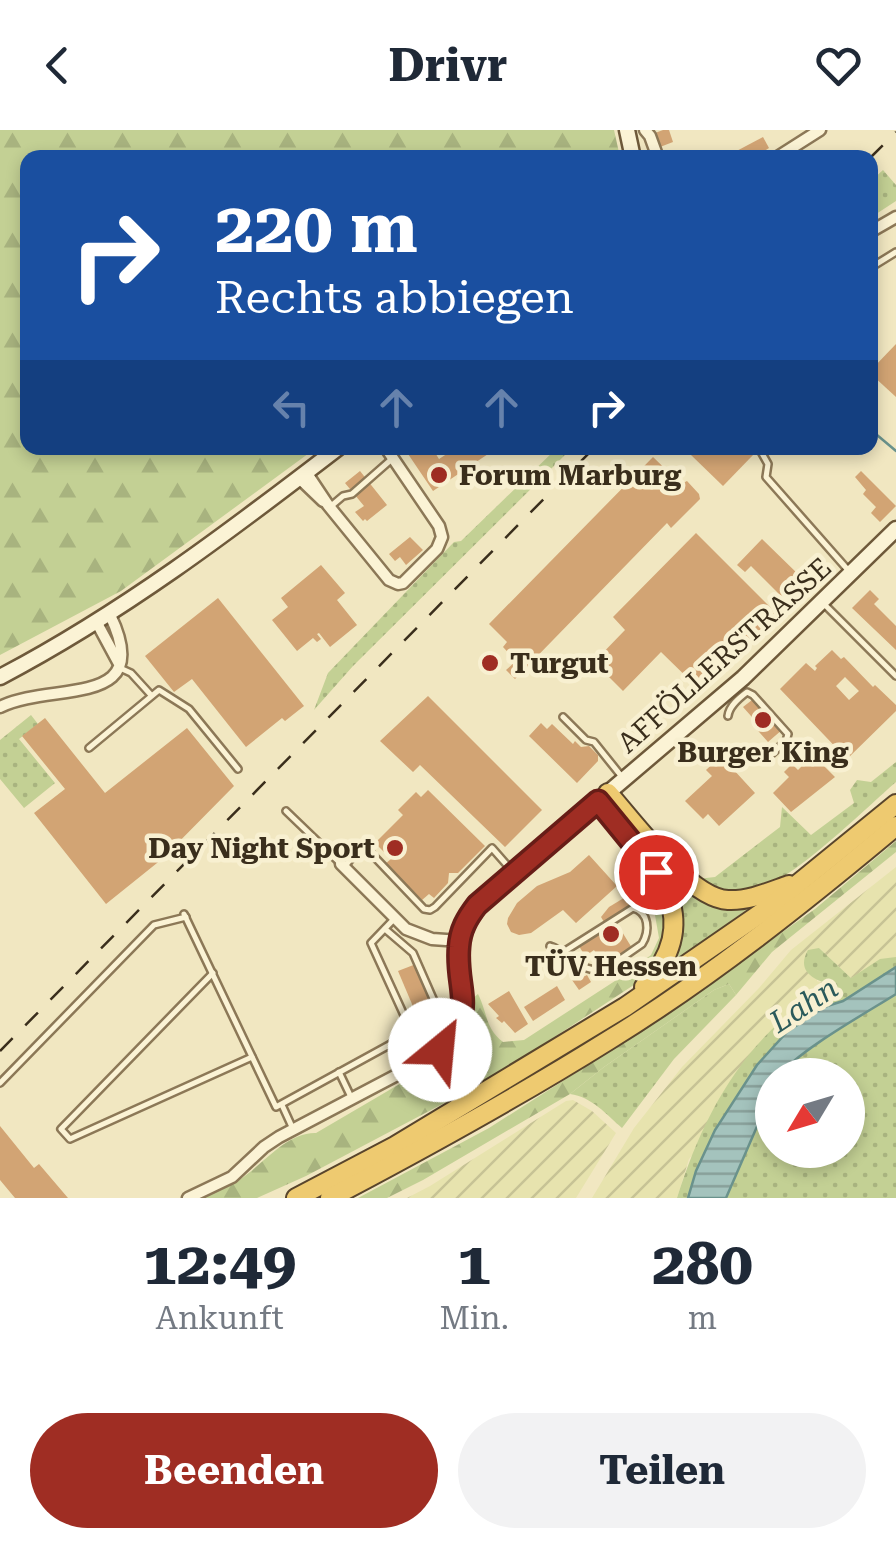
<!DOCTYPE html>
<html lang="de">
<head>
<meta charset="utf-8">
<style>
  body { margin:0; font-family:"Roboto Serif",serif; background:#f2f2f3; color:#1f2937; height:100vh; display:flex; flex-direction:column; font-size:38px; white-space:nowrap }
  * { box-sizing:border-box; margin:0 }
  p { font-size:32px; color:#747a83 }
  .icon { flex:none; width:55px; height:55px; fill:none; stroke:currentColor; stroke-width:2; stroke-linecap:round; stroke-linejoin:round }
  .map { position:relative; height:1068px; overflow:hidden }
  .drawer { display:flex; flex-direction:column; background:#fff; flex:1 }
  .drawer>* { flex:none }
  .guide { position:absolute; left:20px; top:20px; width:858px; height:305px; border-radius:20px; box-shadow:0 5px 15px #0003; background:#1a4fa0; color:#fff; overflow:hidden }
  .needle { width:65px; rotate:232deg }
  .fabs { position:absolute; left:755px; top:928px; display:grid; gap:20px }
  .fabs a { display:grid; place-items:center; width:110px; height:110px; border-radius:50%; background:#fff; box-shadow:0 5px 15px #0003; font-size:50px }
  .pin { position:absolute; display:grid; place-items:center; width:85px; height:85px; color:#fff; margin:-42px; border:5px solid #fff; border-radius:50%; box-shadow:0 2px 10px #0007 }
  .me { position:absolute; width:110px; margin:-55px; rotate:28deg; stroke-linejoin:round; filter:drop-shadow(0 0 8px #0008) }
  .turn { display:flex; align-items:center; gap:35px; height:210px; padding:0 30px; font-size:45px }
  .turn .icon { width:130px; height:130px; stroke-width:2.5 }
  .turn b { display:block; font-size:70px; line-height:85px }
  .lanes { display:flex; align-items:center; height:95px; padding:0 30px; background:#0003; justify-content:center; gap:50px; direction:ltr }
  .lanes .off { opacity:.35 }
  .eta { display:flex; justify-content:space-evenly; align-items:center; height:170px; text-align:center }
  .eta b { font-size:60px; font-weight:700; line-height:70px }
  .action { display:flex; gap:20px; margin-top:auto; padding:20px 30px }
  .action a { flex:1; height:115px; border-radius:60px; background:#9f2d23; color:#fff; font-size:40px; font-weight:700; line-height:115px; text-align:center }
  .action a+a { background:#f2f2f3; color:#1f2937 }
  header { display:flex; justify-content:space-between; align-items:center; height:130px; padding:0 30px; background:#fff; font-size:45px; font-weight:700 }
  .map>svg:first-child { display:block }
  .farmland { fill:url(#farmland-furrows) }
  .green { fill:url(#green-dots) }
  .forest { fill:url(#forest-firs) }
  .water { fill:url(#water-rules); stroke:#6a928c; stroke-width:2.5 }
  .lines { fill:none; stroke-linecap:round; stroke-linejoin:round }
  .stream { stroke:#6a928c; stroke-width:2.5 }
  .building { fill:#d2a474; fill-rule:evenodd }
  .service-casing { stroke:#8c7857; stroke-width:10 }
  .minor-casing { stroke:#8c7857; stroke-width:15 }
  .secondary-casing { stroke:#6e593a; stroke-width:19 }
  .trunk-casing { stroke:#59452c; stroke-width:22 }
  .service { stroke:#fbf3d5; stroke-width:5 }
  .minor { stroke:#fbf3d5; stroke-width:10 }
  .secondary { stroke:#fbf3d5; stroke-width:14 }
  .trunk { stroke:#eeca70; stroke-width:18 }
  .rail { stroke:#3a2e1c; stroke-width:2.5; stroke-dasharray:18 18; stroke-linecap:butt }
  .route-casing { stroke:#671d17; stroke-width:25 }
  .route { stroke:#9f2d23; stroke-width:18 }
  .poi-dot { fill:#9f2d23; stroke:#f8f0d1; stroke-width:4 }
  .labels { text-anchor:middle; stroke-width:9; stroke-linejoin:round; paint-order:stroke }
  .poi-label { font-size:28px; font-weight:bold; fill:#3a2e1c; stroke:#f8f0d1; text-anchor:start }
  .street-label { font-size:28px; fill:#3a2e1c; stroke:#f8f0d1 }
  .water-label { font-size:30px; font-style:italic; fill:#2b5a5b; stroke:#f8f0d1 }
</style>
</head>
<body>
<header><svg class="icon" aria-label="back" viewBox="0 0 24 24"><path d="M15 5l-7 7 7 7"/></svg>Drivr<svg class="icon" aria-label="heart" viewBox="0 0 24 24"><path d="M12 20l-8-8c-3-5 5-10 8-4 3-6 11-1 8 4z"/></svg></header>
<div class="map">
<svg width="896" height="1068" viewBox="0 0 896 1068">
  <defs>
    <pattern id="farmland-furrows" width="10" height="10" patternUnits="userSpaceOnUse" patternTransform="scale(2.5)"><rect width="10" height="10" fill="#e7e3ae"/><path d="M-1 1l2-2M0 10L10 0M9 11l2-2" fill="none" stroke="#c7c395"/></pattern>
    <pattern id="green-dots" width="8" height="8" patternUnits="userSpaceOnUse" patternTransform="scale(2.5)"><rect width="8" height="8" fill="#c3d094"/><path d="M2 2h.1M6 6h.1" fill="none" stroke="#a8b37f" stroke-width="1.8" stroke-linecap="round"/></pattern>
    <pattern id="forest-firs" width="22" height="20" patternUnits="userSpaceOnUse" patternTransform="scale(2.5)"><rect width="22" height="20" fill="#c3d094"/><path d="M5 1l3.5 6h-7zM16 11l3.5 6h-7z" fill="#a8b37f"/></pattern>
    <pattern id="water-rules" width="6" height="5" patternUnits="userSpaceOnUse" patternTransform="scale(2.5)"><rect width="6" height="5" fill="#a4c3bd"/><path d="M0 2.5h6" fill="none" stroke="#879f99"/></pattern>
  </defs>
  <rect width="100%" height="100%" fill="#f1e7c1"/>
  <!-- farmland -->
  <g class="farmland">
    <path d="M896,737V827L851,848L819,818L817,851L832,855L837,865L689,1029L677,1068H592L634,998L682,937L759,858L791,820Z"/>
    <path d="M573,970L592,981L616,1003L576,1068H407L430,1056L566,971Z"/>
  </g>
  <!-- green -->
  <g class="green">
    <path d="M883,40L896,55V71L870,88V52Z"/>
    <path d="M557,318H572L353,536L314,580L328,543L454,412L461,411Z"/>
    <path d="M31,585L38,594L19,609L55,653L24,678L0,649V610Z"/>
    <path d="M896,632V652C865,679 793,750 758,759C749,761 735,763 726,762C716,760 706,753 697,749L715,747L780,697L782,677L811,705L854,673L850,660L857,650L871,652Z"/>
    <path d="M613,676L669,741L753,775L669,836L679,804Z"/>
    <path d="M819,818L851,848L880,829L896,827V837L843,871L824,877L787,902L757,935L715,1000L696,1041L688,1068H677C698,1001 729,937 782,890C787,885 793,878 799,874C809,868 826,868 837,865L832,855C813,850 796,841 808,820Z"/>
    <path d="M729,854L736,865L674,929L622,998C606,984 592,967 570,964L604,937L714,860Z"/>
    <path d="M896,864V1068H726L772,962V1020H848V945H781C794,923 871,880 896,864Z"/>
  </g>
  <!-- forest -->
  <g class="forest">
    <path d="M0,0H614L620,27L28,28V318H316L121,461L0,525Z"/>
    <path d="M896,711V722L772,822L736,865L729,854L714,860L604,937L570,964L423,1050L387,1068H358L489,998L652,894L815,779Z"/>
    <path d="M655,750L668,792L666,813L649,845L524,927L448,971L306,1046L257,1068H201C213,1062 227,1058 239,1050C262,1036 286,1002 316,1003L444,928L461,906L473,878L472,869L478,864C488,884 485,898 503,912L524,910L618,849L651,825L659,808L649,751Z"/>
  </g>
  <!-- water -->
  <path class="water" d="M896,837V864C871,880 794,923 781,945H772V962L726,1068H688L696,1041L715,1000L757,935L787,902L824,877L843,871Z"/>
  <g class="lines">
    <!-- stream -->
    <path class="stream" d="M877,305L896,321"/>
  </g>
  <!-- building -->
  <g class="building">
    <path d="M663,0H669L673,12L660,17L655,3Z"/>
    <path d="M763,7L769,18L753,28H731L729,25Z"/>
    <path d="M896,214V267L872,245V239Z"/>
    <path d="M404,318H432L439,329L456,318H497L433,361Z"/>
    <path d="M699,318H748L754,324L723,356L691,325Z"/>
    <path d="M653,327L681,354L687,351L699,364L700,369L671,398L667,393L515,549L506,540L516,531L503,517L507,512L489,494Z"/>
    <path d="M360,341L387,375L367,391L365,389L363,391L355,382L364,376L345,353Z"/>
    <path d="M861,341L896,376L880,392L871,383L876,377L863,364L866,360L855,347Z"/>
    <path d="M696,403L778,485L702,562L661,522L623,561L594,532L625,500L613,487Z"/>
    <path d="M410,407L423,420L406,435L400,427L395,431L389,424Z"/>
    <path d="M762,409L801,447L782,467L751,436L745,442L737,435Z"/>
    <path d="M321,435L345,463L337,470L357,495L330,517L319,503L317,504L321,509L317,512L313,508L297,521L272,490L288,477L281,468Z"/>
    <path d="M870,460L879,469L874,474L896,496V520L852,478Z"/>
    <path d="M218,468L304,576L285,591L282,588L246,617L192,549L174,562L145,526Z"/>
    <path d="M832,520L841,529L844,527L873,557L875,555L896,575V581L847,629L780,559L806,533L815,541L817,538L815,536ZM845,547L859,561L849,570L836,556Z"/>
    <path d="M428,566L542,680L505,717L420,635L413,642L380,611Z"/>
    <path d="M752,570L760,579L763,577L783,599L768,612L752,594L754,592L751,586L743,577Z"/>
    <path d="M45,588L105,663L187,598L234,656L162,729L106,774L34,683L65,659L22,606Z"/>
    <path d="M541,593L547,599L552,594L573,614L575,611L581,617L589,616L598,625V631L577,653L529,606Z"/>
    <path d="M813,625L835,647L791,682L773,663L789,647L784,642L792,634L798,640Z"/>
    <path d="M721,626L755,663L719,696L708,684L703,689L685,671L712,646L706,640Z"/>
    <path d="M428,660L485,716L458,743H449L448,753L434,768L429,764L422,770L385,734L391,729L375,713L403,685L398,680L416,662L421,667Z"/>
    <path d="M589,725L617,756L576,793L563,780L531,803L519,805L511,802L507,794L508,788L517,773L537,756L570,742Z"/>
    <path d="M637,760L642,767L604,792L601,787L609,777Z"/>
    <path d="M616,792L632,818L604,836L594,820L585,826L579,816Z"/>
    <path d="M416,834L437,886L420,893L398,841Z"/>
    <path d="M579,845L581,848L587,845L591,852L579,860L572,850Z"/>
    <path d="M557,856L565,870L533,891L524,877Z"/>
    <path d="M509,861L528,894L515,903L504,891L502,893L496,888L499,886L488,874Z"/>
    <path d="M0,996L34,1038L39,1034L68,1068H15L0,1050Z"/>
  </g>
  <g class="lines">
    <defs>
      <g id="service">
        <path d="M870,138L896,122"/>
        <path d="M759,318L768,334L766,347L848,440"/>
        <path d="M330,377L343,366L352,364L393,328"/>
        <path d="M824,474L896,546"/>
        <path d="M120,538L131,543L151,565"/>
        <path d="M728,586C729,576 739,568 747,562L753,565L788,604L786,611L767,628"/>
        <path d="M563,587L586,610L594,612L622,647"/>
        <path d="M89,618L159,560L189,579L238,639"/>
        <path d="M286,681L339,732"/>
        <path d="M346,735L358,720L367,719L424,779L430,780L435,777L492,718L514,743"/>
        <path d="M184,784L276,977L391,914"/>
        <path d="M394,789L371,813L414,907L391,914L404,939"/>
        <path d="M385,799L413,823L438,880L437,893L414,907"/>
        <path d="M550,816C574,824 577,844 606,839L642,814C650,801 649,782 633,778L565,821"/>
        <path d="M213,843L61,999L70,1009L252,927"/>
        <path d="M339,942L351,967"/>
        <path d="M0,953L154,795L186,787"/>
        <path d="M282,975L293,999"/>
      </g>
      <g id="minor">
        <path d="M645,0L650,6L658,28"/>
        <path d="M776,28L820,0"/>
        <path d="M870,102L896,87"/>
        <path d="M306,342L328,375L389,450L398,454L403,453L437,419L442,407L439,396L386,318"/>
        <path d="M299,348L323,371"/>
        <path d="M97,493L118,532"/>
        <path d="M0,577C53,551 156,580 110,485"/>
        <path d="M341,734L406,799L432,809L460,811"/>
        <path d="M188,1068L232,1047L264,1017L279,1007L431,927C495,872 432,832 477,775L598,671"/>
      </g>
      <g id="secondary">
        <path d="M627,0L633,28"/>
        <path d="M0,547C122,483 230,401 338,318"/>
        <path d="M602,668L743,548L896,399"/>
      </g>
      <g id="trunk">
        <path d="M608,663C634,692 689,768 728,770C749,771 769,762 789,755"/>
        <path d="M598,671C648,728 712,784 644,857"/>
        <path d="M296,1068L395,1016L625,877L767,779L896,674"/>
        <path d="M330,1068C425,1018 518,967 609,910C710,848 805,772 896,696"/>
      </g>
    </defs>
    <!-- service casing -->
    <use href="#service" class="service-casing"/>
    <!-- minor casing -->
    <use href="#minor" class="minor-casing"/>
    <!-- secondary casing -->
    <use href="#secondary" class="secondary-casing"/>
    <!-- trunk casing -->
    <use href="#trunk" class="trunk-casing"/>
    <!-- service -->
    <use href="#service" class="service"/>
    <!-- minor -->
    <use href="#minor" class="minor"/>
    <!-- secondary -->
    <use href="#secondary" class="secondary"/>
    <!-- trunk -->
    <use href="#trunk" class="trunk"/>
    <!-- rail -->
    <g class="rail">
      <path d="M870,28L896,2"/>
      <path d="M0,921L594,318"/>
    </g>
  </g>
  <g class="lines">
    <defs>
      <path id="route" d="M440,920C479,883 455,859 459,817C460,800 467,788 477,775L598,671L656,742"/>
    </defs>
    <!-- route casing -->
    <use href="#route" class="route-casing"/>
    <!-- route -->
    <use href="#route" class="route"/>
  </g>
  <!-- markers -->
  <g class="poi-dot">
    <circle cx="439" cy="345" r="10"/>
    <circle cx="490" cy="533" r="10"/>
    <circle cx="763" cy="590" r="10"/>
    <circle cx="395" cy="718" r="10"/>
    <circle cx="611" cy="804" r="10"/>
  </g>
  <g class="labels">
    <!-- poi labels -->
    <g class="poi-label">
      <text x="459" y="355">Forum Marburg</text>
      <text x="510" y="543">Turgut</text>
      <text x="763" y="632" text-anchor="middle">Burger King</text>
      <text x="375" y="728" text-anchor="end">Day Night Sport</text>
      <text x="611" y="846" text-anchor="middle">TÜV Hessen</text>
    </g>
    <!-- street labels -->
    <g class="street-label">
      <text transform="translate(724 525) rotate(-42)" y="10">AFFÖLLERSTRASSE</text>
    </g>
    <!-- water labels -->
    <g class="water-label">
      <text transform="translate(804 875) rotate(-33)" y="10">Lahn</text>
    </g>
  </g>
</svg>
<div class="fabs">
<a><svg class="needle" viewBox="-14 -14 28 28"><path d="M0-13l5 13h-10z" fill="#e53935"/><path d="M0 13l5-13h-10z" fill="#747a83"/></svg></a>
</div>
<div class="pin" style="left:656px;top:742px;background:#d93025"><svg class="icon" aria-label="arrive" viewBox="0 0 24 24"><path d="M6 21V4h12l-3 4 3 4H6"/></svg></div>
<svg class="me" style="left:440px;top:920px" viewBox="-20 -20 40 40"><circle r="19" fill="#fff"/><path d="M0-13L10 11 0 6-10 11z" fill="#9f2d23"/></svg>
<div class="guide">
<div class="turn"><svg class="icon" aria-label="right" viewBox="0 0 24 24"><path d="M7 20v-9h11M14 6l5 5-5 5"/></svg><div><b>220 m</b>Rechts abbiegen</div></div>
<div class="lanes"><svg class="icon off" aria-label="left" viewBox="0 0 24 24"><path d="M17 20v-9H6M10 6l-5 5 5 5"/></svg><svg class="icon off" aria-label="ahead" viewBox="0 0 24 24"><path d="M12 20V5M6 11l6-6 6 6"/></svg><svg class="icon off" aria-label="ahead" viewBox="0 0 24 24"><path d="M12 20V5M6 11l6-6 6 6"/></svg><svg class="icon" aria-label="right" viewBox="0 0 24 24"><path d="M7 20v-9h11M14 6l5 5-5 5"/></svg></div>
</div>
</div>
<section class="drawer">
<div class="eta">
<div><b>12:49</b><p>Ankunft</p></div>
<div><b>1</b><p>Min.</p></div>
<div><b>280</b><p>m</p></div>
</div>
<div class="action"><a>Beenden</a><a>Teilen</a></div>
</section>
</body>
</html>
